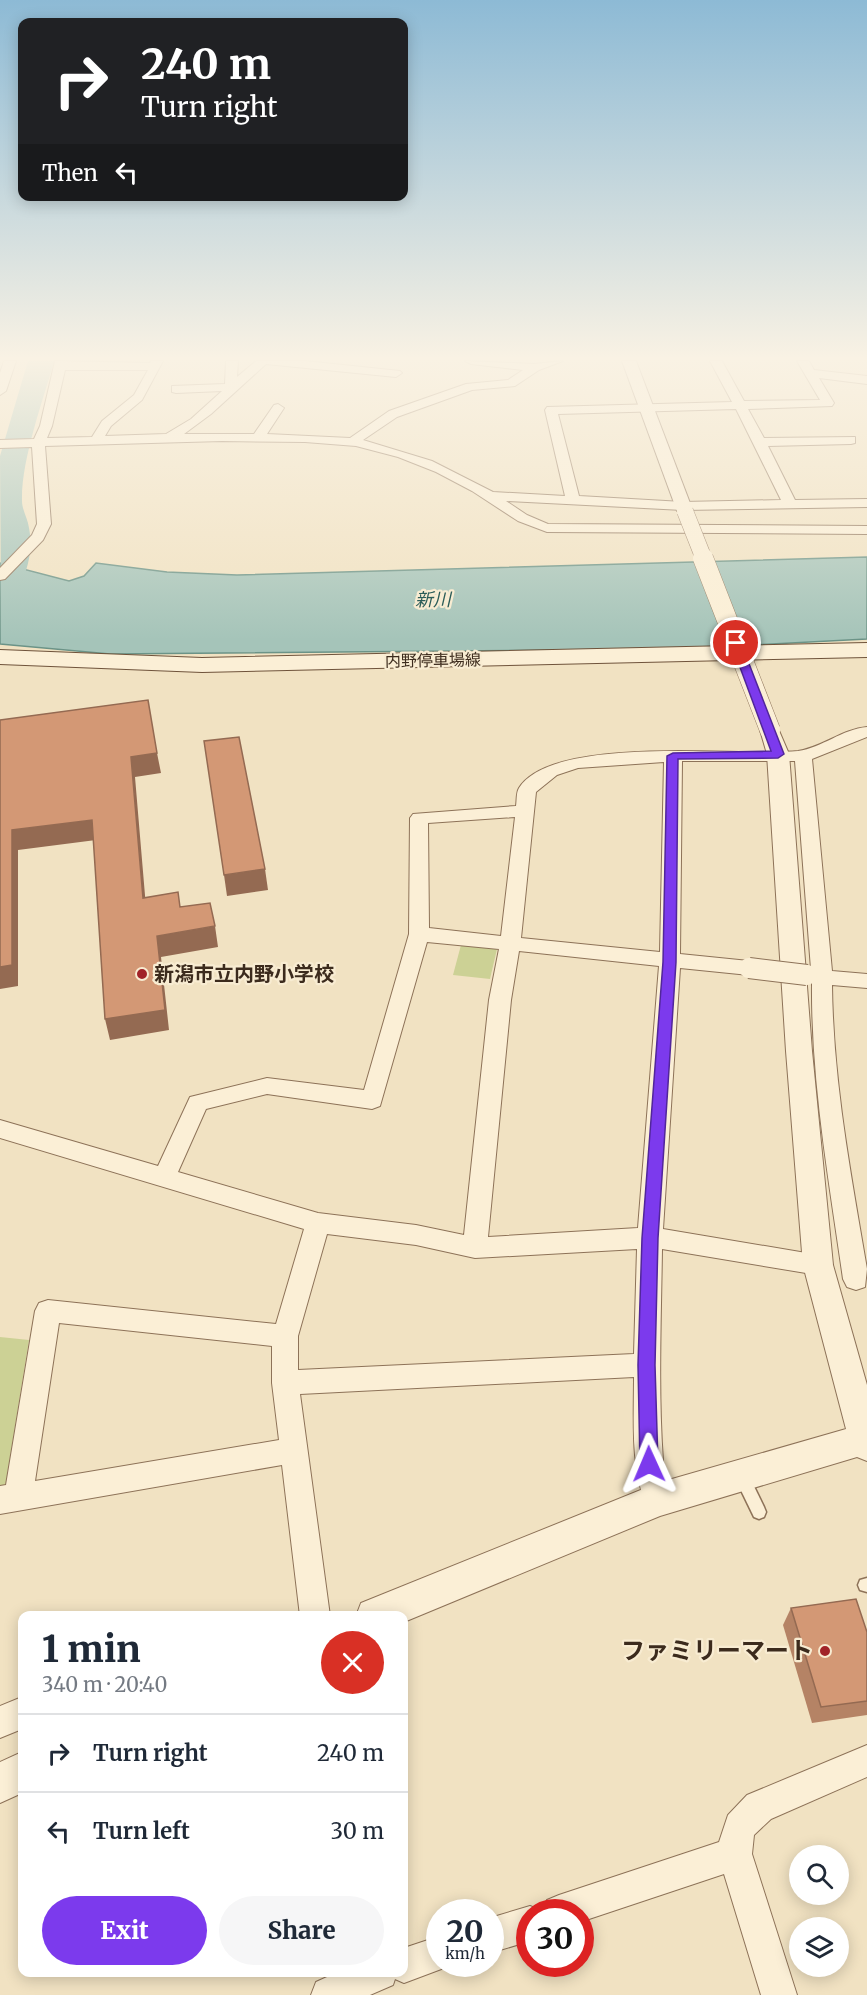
<!DOCTYPE html>
<html lang="en">
<head>
<meta charset="utf-8">
<style>
  body { margin:0; font-family:Merriweather,"Noto Sans JP",serif; background:#f6f6f7; color:#1f2937; height:100vh; display:flex; flex-direction:column; font-size:22px; white-space:nowrap }
  * { box-sizing:border-box; margin:0 }
  p { font-size:20px; color:#747a83 }
  .icon { flex:none; width:33px; height:33px; fill:none; stroke:currentColor; stroke-width:2; stroke-linecap:round; stroke-linejoin:round }
  .map { position:relative; flex:1; overflow:hidden }
  .sheet { position:absolute; left:18px; top:1611px; width:390px; height:366px; display:flex; flex-direction:column; background:#fff; border-radius:12px; box-shadow:0 3px 15px #0003 }
  .sheet>* { flex:none }
  .banner { position:absolute; left:18px; top:18px; width:390px; height:183px; border-radius:12px; box-shadow:0 3px 15px #0003; background:#202124; color:#fff; overflow:hidden }
  .buttons { position:absolute; left:789px; top:1845px; display:grid; gap:12px }
  .buttons a { display:grid; place-items:center; width:60px; height:60px; border-radius:50%; background:#fff; box-shadow:0 3px 15px #0003; font-size:30px }
  .speed { position:absolute; left:426px; top:1899px; display:flex; gap:12px; font-size:30px; font-weight:700; text-align:center }
  .speed>* { display:grid; place-content:center; width:78px; height:78px; border-radius:50%; background:#fff; box-shadow:0 3px 15px #0003; line-height:1 }
  .speed small { font-size:15px; font-weight:400 }
  .speed .limit { border:9px solid #d22; background:#fff; color:#111 }
  .pin { position:absolute; display:grid; place-items:center; width:51px; height:51px; color:#fff; margin:-26px; border:3px solid #fff; border-radius:50%; box-shadow:0 2px 6px #0007 }
  .me { position:absolute; width:66px; margin:-33px; rotate:359deg; stroke-linejoin:round; filter:drop-shadow(0 0 4px #0008) }
  .turn { display:flex; align-items:center; gap:21px; height:126px; padding:0 24px; font-size:27px }
  .turn .icon { width:78px; height:78px; stroke-width:2.5 }
  .turn b { display:block; font-size:42px; line-height:51px }
  .then { display:flex; align-items:center; height:57px; padding:0 24px; background:#0003; gap:12px; font-size:22px }
  .round { display:grid; place-items:center; flex:none; width:63px; height:63px; border-radius:32px; background:#f6f6f7 }
  .head { display:flex; align-items:center; justify-content:space-between; height:102px; padding:0 24px }
  h1 { font-size:36px; font-weight:800; line-height:45px }
  .action { display:flex; gap:12px; margin-top:auto; padding:12px 24px }
  .action a { flex:1; height:69px; border-radius:36px; background:#7c3aed; color:#fff; font-size:24px; font-weight:800; line-height:69px; text-align:center }
  .action a+a { background:#f6f6f7; color:#1f2937 }
  ul { padding:0; list-style:none }
  li { display:flex; align-items:center; gap:18px; height:78px; padding:0 24px; border-top:2px solid #e0e1e3 }
  li div { flex:1 }
  li b { display:block; font-size:22px }
  li em { font-style:normal }
  .map>svg:first-child { display:block }
  .green { fill:#ccd195 }
  .water { fill:#a5c4b9; stroke:#6b9387; stroke-width:1.5 }
  .lines { fill:none; stroke-linecap:round; stroke-linejoin:round }
  .river { fill:#a5c4b9; fill-rule:evenodd }
  .service-casing { stroke:#8d7258; stroke-width:3 }
  .minor-casing { stroke:#8d7258; stroke-width:2 }
  .tertiary-casing { stroke:#8d7258; stroke-width:2 }
  .secondary-casing { stroke:#6f533b; stroke-width:2 }
  .service { fill:#fbefd6; fill-rule:evenodd }
  .minor { fill:#fbefd6; fill-rule:evenodd }
  .tertiary { fill:#fbefd6; fill-rule:evenodd }
  .secondary { fill:#fbefd6; fill-rule:evenodd }
  .minor-bridge-casing { stroke:#8d7258; stroke-width:22; stroke-linecap:butt }
  .tertiary-bridge-far1-casing { stroke:#8d7258; stroke-width:17; stroke-linecap:butt }
  .tertiary-bridge-casing { stroke:#8d7258; stroke-width:21; stroke-linecap:butt }
  .minor-bridge { stroke:#fbefd6; stroke-width:20 }
  .tertiary-bridge-far1 { stroke:#fbefd6; stroke-width:16 }
  .tertiary-bridge { stroke:#fbefd6; stroke-width:20 }
  .wall { fill:#b58365 }
  .shaded-wall { fill:#946a52 }
  .building { fill:#d39875; stroke:#946a52; stroke-width:1.5 }
  .route { fill:#7c3aed; stroke:#51269a; stroke-width:1.5 }
  .poi-dot { fill:#a12328; stroke:#f8ecd2; stroke-width:2 }
  .labels { text-anchor:middle; stroke-width:4.5; stroke-linejoin:round; paint-order:stroke }
  .far-street-label { font-size:16px; fill:#3c2b1d; stroke:#f8ecd2 }
  .far-water-label { font-size:18px; font-style:italic; fill:#2b5c58; stroke:#f8ecd2 }
  .poi-label { font-size:20px; font-weight:bold; fill:#3c2b1d; stroke:#f8ecd2; text-anchor:start }
  .near-poi-label { font-size:24px; font-weight:bold; fill:#3c2b1d; stroke:#f8ecd2; text-anchor:end }
</style>
</head>
<body>
<div class="map">
<svg width="867" height="1995" viewBox="0 0 867 1995">
  <rect width="100%" height="100%" fill="#f1e2c2"/>
  <!-- green -->
  <g class="green">
    <path d="M461,945L497,949L490,979L453,975Z"/>
    <path d="M0,1337L29,1340L5,1488L0,1489Z"/>
  </g>
  <!-- water -->
  <path class="water" d="M867,557V639L672,649L110,654L0,644V563L69,581L84,576L96,563L167,572L237,575Z"/>
  <g class="lines">
    <!-- river -->
    <path class="river" d="M28,361H54C43,401 21,460 22,501C22,510 28,519 29,528C34,552 26,578 13,598L1,601L0,456Z"/>
    <defs>
      <g id="service">
        <path d="M742,1470L747,1472L764,1507L766,1512L764,1517L759,1519L754,1517L737,1482L735,1477L737,1472Z"/>
        <path d="M867,1578V1592L860,1590L858,1585L860,1580Z"/>
      </g>
      <g id="minor">
        <path d="M4,361H16L6,391L0,395V373Z"/>
        <path d="M55,361L150,363L151,361H163L142,400L111,426L105,436L166,434L191,419L222,391L176,393L172,392V386L225,384L226,361H238L237,377L256,361H305L400,371L402,373L396,377L266,364L211,414L184,434H254L274,405L278,404L284,408L267,434L350,438L389,411L466,384L508,380L523,370L471,364L465,361L534,364L563,361L539,370L515,386L472,390L397,417L363,440L432,461L493,492L565,496L545,410L547,407L732,402L710,361H722L744,401L820,400L797,361H809L814,370L867,376V384L819,378L834,403L832,406L748,409L764,438L855,437V443L851,444L768,446L795,500L867,499V507L683,510L506,501L527,515L548,524L867,526V534L547,532L518,521L472,491L436,472L398,457L356,446L305,442L222,441L45,446L51,524L43,540L5,579L0,580V568L32,535L37,524L32,447L0,448V440L34,439L40,426ZM65,370H148L134,395L102,421L92,437L47,438L52,426ZM736,409L781,500L683,502L579,496L558,414Z"/>
        <path d="M867,727V737L812,759L832,971L867,974V988L832,985C833,1081 851,1175 867,1269L865,1287L856,1290L847,1287L843,1279C829,1180 811,1083 812,983L804,981L801,976L804,971L811,969L795,761H682L680,954L749,961L756,963L759,968L756,973L749,975L680,968L663,1229L818,1255L827,1258L830,1265L827,1272L818,1275L662,1249C661,1320 658,1391 663,1461C664,1478 675,1493 668,1510L658,1514L648,1510C630,1468 634,1422 634,1377L300,1394L330,1616H300L282,1465L0,1514V1486L6,1485L35,1311L39,1303L48,1300L276,1324L304,1229L0,1138V1120L158,1166L190,1097L267,1078L364,1090L409,934L410,818L413,814L516,806C517,800 516,793 519,788C553,734 739,757 798,751C822,748 842,729 867,727ZM664,762L660,952L521,938L536,792L557,775L578,768ZM515,817L501,936L429,928L428,823ZM427,942L499,949L489,1000L464,1235L416,1225L318,1213L178,1172L206,1109L267,1094L372,1109L380,1106ZM519,951L659,966L638,1228L488,1237L511,1000ZM327,1234L416,1245L475,1258L637,1249L634,1354L298,1370V1336ZM59,1323L272,1346V1383L279,1440L35,1481Z"/>
        <path d="M22,1697V1729L0,1738V1706Z"/>
        <path d="M867,1745V1777L771,1819L754,1835L752,1854L797,1995H761L724,1874L580,1922V1912H530V1941L490,1953V1918L530,1906L542,1911L547,1900L559,1895L719,1842L728,1815L747,1795Z"/>
        <path d="M440,1936V1964L452,1965L404,1983L395,1979L393,1985L370,1995H311L316,1982L338,1972H404V1948Z"/>
      </g>
      <g id="tertiary">
        <path d="M622,361H636L693,511L691,515L685,516L677,511Z"/>
        <path d="M770,724L777,726L789,754L812,1051L833,1265L867,1385V1461L857,1457L660,1516L404,1622V1616H356L361,1603L658,1483L846,1429L803,1265L786,1051L767,754L760,730L763,726Z"/>
        <path d="M22,1752V1793L0,1803V1762Z"/>
      </g>
      <path id="secondary" d="M867,643V657L202,672L0,664V650L202,658Z"/>
    </defs>
    <!-- service casing -->
    <use href="#service" class="service-casing"/>
    <!-- minor casing -->
    <use href="#minor" class="minor-casing"/>
    <!-- tertiary casing -->
    <use href="#tertiary" class="tertiary-casing"/>
    <!-- secondary casing -->
    <use href="#secondary" class="secondary-casing"/>
    <!-- service -->
    <use href="#service" class="service"/>
    <!-- minor -->
    <use href="#minor" class="minor"/>
    <!-- tertiary -->
    <use href="#tertiary" class="tertiary"/>
    <!-- secondary -->
    <use href="#secondary" class="secondary"/>
    <defs>
      <path id="minor-bridge" d="M749,968L807,975"/>
      <path id="tertiary-bridge-far1" d="M685,511L704,559"/>
      <path id="tertiary-bridge" d="M703,558L770,730"/>
    </defs>
    <!-- minor-bridge casing -->
    <use href="#minor-bridge" class="minor-bridge-casing"/>
    <!-- tertiary-bridge-far1 casing -->
    <use href="#tertiary-bridge-far1" class="tertiary-bridge-far1-casing"/>
    <!-- tertiary-bridge casing -->
    <use href="#tertiary-bridge" class="tertiary-bridge-casing"/>
    <!-- minor-bridge -->
    <use href="#minor-bridge" class="minor-bridge"/>
    <!-- tertiary-bridge-far1 -->
    <use href="#tertiary-bridge-far1" class="tertiary-bridge-far1"/>
    <!-- tertiary-bridge -->
    <use href="#tertiary-bridge" class="tertiary-bridge"/>
  </g>
  <!-- wall -->
  <path class="wall" d="M791,1608L867,1632V1715L812,1723L783,1625Z"/>
  <!-- shaded-wall -->
  <g class="shaded-wall">
    <path d="M157,753L161,773L135,777L147,919L143,898L131,757Z"/>
    <path d="M92,820L96,840L18,850V986L0,989V967L12,830Z"/>
    <path d="M265,869L268,890L227,896L224,875Z"/>
    <path d="M215,926L218,947L161,957L169,1030L110,1040L105,1019L157,936Z"/>
  </g>
  <!-- building -->
  <g class="building">
    <path d="M148,700L157,753L131,757L143,898L178,892L180,907L210,903L215,926L157,936L165,1010L105,1019L92,820L12,830V965L0,967V720Z"/>
    <path d="M239,737L265,869L224,875L204,741Z"/>
    <path d="M856,1599L867,1632V1701L821,1707L791,1608Z"/>
  </g>
  <!-- sky -->
  <linearGradient id="sky" x2="0" y2="1"><stop stop-color="#8dbad5"/><stop offset="0.56" stop-color="#f9f2e4"/><stop offset="1" stop-color="#f9f2e4" stop-opacity="0"/></linearGradient>
  <rect width="867" height="640" fill="url(#sky)"/>
  <!-- route -->
  <path class="route" d="M732,640L741,643L784,754L778,758L678,759L676,962L658,1238L655,1365L658,1464L655,1470L649,1472L642,1470L640,1464L638,1365L642,1238L663,962L667,756L673,753L771,751L731,643Z"/>
  <!-- markers -->
  <g class="poi-dot">
    <circle cx="142" cy="974" r="6"/>
    <circle cx="825" cy="1651" r="6"/>
  </g>
  <g class="labels">
    <!-- far-street labels -->
    <g class="far-street-label">
      <text transform="translate(433 660) rotate(-1)" y="6">内野停車場線</text>
    </g>
    <!-- far-water labels -->
    <g class="far-water-label">
      <text transform="translate(433 600) rotate(-1)" y="6">新川</text>
    </g>
    <!-- poi labels -->
    <g class="poi-label">
      <text x="154" y="981">新潟市立内野小学校</text>
    </g>
    <!-- near-poi labels -->
    <g class="near-poi-label">
      <text x="813" y="1659">ファミリーマート</text>
    </g>
  </g>
</svg>
<div class="buttons">
<a><svg class="icon" aria-label="search" viewBox="0 0 24 24"><circle cx="10" cy="10" r="6"/><path d="M15 15l6 6"/></svg></a>
<a><svg class="icon" aria-label="layers" viewBox="0 0 24 24"><path d="M12 4l9 5-9 5-9-5zM3 14l9 5 9-5"/></svg></a>
</div>
<div class="speed"><div>20<small>km/h</small></div><div class="limit">30</div></div>
<div class="pin" style="left:736px;top:643px;background:#d93025"><svg class="icon" aria-label="arrive" viewBox="0 0 24 24"><path d="M6 21V4h12l-3 4 3 4H6"/></svg></div>
<svg class="me" style="left:649px;top:1464px" viewBox="-20 -20 40 40"><path d="M0-17L14 15 0 8-14 15z" fill="#7c3aed" stroke="#fff" stroke-width="4"/></svg>
<div class="banner">
<div class="turn"><svg class="icon" aria-label="right" viewBox="0 0 24 24"><path d="M7 20v-9h11M14 6l5 5-5 5"/></svg><div><b>240 m</b>Turn right</div></div>
<div class="then">Then<svg class="icon" aria-label="left" viewBox="0 0 24 24"><path d="M17 20v-9H6M10 6l-5 5 5 5"/></svg></div>
</div>
<section class="sheet">
<div class="head"><div><h1>1 min</h1><p>340 m · 20:40</p></div><a class="round" style="background:#d93025;color:#fff"><svg class="icon" aria-label="close" viewBox="0 0 24 24"><path d="M6 6l12 12M18 6L6 18"/></svg></a></div>
<ul>
<li><svg class="icon" aria-label="right" viewBox="0 0 24 24"><path d="M7 20v-9h11M14 6l5 5-5 5"/></svg><div><b>Turn right</b></div><em>240 m</em></li>
<li><svg class="icon" aria-label="left" viewBox="0 0 24 24"><path d="M17 20v-9H6M10 6l-5 5 5 5"/></svg><div><b>Turn left</b></div><em>30 m</em></li>
</ul>
<div class="action"><a>Exit</a><a>Share</a></div>
</section>
</div>
</body>
</html>
